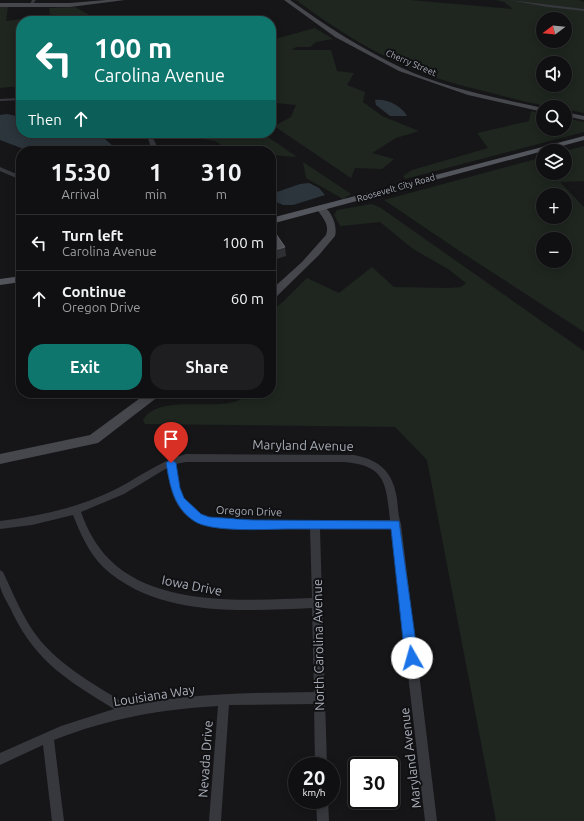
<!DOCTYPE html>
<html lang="en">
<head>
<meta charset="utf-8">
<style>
  body { margin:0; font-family:Ubuntu,sans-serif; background:#1e1e20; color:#f1f3f6; height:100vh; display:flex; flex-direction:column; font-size:15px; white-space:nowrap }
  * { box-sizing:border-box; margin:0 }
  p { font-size:13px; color:#9c9d9f }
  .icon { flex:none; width:22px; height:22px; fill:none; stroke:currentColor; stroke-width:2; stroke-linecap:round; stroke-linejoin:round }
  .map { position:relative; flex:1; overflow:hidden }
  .panel { position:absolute; left:16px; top:146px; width:260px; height:252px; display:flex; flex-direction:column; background:#101012; border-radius:16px; box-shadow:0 2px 10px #0003,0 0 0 1px #303032 }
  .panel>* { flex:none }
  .banner { position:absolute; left:16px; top:16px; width:260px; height:122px; border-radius:16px; box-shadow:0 2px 10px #0003,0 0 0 1px #303032; background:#0f766e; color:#fff; overflow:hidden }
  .needle { width:26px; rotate:254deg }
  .tools { position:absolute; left:536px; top:12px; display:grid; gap:8px }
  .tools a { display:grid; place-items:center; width:36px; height:36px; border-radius:50%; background:#101012; box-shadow:0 2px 10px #0003,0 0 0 1px #303032; font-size:20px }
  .speed { position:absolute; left:288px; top:757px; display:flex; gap:8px; font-size:20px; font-weight:700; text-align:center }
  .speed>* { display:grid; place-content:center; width:52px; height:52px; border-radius:50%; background:#101012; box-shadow:0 2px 10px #0003,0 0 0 1px #303032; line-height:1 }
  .speed small { font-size:10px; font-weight:400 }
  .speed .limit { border:2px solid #111; border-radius:6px; background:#fff; color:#111 }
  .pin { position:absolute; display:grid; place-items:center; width:34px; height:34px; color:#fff; margin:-41px -17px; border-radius:50% 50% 50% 0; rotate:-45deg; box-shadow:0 0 4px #0007 }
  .pin .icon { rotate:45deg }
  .me { position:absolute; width:44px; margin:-22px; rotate:353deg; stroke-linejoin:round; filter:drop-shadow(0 0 3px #0008) }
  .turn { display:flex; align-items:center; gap:14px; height:84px; padding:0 12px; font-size:18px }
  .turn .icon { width:52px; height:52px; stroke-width:2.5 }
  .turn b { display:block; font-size:28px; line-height:34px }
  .then { display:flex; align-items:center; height:38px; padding:0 12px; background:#0003; gap:8px; font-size:15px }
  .eta { display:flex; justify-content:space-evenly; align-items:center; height:68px; text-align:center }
  .eta b { font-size:24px; font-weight:700; line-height:28px }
  .button { display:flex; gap:8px; margin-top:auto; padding:8px 12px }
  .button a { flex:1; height:46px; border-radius:16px; background:#0f766e; color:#fff; font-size:16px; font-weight:700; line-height:46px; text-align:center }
  .button a+a { background:#1e1e20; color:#f1f3f6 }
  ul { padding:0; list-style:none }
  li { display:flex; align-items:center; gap:12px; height:56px; padding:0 12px; border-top:1px solid #303032 }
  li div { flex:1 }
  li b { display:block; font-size:15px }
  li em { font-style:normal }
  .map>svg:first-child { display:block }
  .green { fill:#1e261f; fill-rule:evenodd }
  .water { fill:#2c353c }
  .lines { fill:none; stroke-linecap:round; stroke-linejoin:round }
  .street { fill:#37383d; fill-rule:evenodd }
  .secondary { fill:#45474d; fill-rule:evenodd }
  .primary { fill:#53555c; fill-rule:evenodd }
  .shaded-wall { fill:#2f3033 }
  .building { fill:#525359; stroke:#5f6168 }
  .route { fill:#1a73e8; stroke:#114b97 }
  .labels { text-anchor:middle; stroke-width:4; stroke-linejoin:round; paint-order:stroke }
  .far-street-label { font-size:9px; fill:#a8adb8; stroke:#111113 }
  .street-label { font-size:11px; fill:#a8adb8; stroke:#111113 }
  .near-street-label { font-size:13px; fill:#a8adb8; stroke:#111113 }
</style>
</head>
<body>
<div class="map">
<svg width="584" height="821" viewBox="0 0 584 821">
  <rect width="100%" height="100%" fill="#161618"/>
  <!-- green -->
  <g class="green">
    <path d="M296,0H410L513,9L504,2L495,0H579L584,2V113L565,109V107C542,107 518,100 496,94C471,88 446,82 423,73C377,56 335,29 296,0ZM543,19H565V41H543ZM543,63H565V85H543Z"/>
    <path d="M0,7H8L6,21L50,15L49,8L75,7L88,14L87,21H21V86L0,88Z"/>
    <path d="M315,28L333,39L316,42L310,47H296L292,50H331L337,71L354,73L347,85L365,92L363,102L382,116L419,131L396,138L372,153L394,159L382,169L355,168L351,178L274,126L291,117L296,105L276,103L271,108V40Z"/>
    <path d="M531,111L543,114V129H565V118L584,122V132L405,179L403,176L412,170L488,148L477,133L529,121Z"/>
    <path d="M182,133H262L297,157L271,155V151H263L262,149L231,151L215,141L183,136Z"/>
    <path d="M584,146V181L560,182L584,207V332L458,250L384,200L543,157V173H565V151ZM543,195H565V217H543ZM543,239H565V261H543Z"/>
    <path d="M303,162L351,194L343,199L306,178Z"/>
    <path d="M372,204L381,208L584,351V821H496L427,460L395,427L145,424L143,420C157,395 209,409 233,402C240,401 244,397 250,394C255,391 265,393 271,393V311L284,301L307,278L339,293L372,267L394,287L447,288L461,287L466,283L448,269L413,249L380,222L342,226H340L334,215L337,210Z"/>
  </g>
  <!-- water -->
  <g class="water">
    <path d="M375,100C386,98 402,106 407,116H390L376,105Z"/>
    <path d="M7,114L21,117V133H98L113,146L111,151H29L0,140V115Z"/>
    <path d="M309,183L319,188L325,195L293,205H283L271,200V194L300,184Z"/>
  </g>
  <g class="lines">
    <!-- street -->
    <g class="street">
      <path d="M32,0H36L31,6H29Z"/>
      <path d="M509,0L584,9V11L548,7Z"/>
      <path d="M21,98V100L0,101V99Z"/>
      <path d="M146,133H150L156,144L154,151H148L150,144Z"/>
      <path d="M0,167L21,176V180L0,171Z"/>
      <path d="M186,454L354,455C380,460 393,472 397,499C398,507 398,516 401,524L437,821H425L391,528L320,529L327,766H315L314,704L229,705L221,821H209L218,706C161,709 107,719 54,740L64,821H52L43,745L0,765V753L61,726L114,709C69,681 37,663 13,614C9,605 2,595 0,586C0,581 0,575 0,570L3,572C13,593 22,616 36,635C59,666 96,685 129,706C190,693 251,693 314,692L312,608C243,611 158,618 103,567C89,553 80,533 73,515L32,525L0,529V521C41,516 81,507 118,488C141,476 160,461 186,454ZM186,462H344C386,465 386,484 390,520L233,521L206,517L194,510L184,499L179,487L175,464ZM167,468C169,483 172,499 182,511C202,534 240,529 267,528C282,528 296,529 310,529L312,598C249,600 157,608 109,559C96,546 87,529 81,512L124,494Z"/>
      <path d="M316,800H328L329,821H317Z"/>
    </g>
    <!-- secondary -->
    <g class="secondary">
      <path d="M106,0H125L70,7H0V3H70Z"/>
      <path d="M284,0H290C326,26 362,49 402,68C445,88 497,98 543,108V112L468,95L399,71L335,37Z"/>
      <path d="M565,112L584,116V120L565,116Z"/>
      <path d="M320,205C331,208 338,226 335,236L319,255L275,298L271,299V290L302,262L326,235C330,224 322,217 316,208Z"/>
      <path d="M147,393H161L159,396L98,443L0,464V454L90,435Z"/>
    </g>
    <!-- primary -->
    <g class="primary">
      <path d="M584,136V140L271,224V218Z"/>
      <path d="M21,276V282L0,285V279Z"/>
    </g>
  </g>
  <!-- shaded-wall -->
  <path class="shaded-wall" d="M285,247L286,256L271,261V251Z"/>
  <!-- building -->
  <path class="building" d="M274,231L285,247L271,251V232Z"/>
  <!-- route -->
  <path class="route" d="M171,459L176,463L180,488L184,498L201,514L209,517L252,520L399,521L418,658L416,662L412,664L407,662L405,658L391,529C357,529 324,529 290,529C267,529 212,533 194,521C173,507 170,485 166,463Z"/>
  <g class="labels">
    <!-- far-street labels -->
    <g class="far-street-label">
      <text transform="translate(411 63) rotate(23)" y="3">Cherry Street</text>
      <text transform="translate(396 188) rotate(-16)" y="3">Roosevelt City Road</text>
    </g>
    <!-- street labels -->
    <g class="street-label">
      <text transform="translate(249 511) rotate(2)" y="4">Oregon Drive</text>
    </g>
    <!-- near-street labels -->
    <g class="near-street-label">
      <text transform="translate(303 445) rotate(1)" y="5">Maryland Avenue</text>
      <text transform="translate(192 585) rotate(11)" y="5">Iowa Drive</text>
      <text transform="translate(318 645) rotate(-91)" y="5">North Carolina Avenue</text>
      <text transform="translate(154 695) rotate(-9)" y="5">Louisiana Way</text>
      <text transform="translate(410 758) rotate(-97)" y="5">Maryland Avenue</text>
      <text transform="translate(205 759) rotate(-86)" y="5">Nevada Drive</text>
    </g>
  </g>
</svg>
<div class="tools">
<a><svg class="needle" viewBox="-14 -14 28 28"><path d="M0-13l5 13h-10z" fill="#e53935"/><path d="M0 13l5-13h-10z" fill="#9c9d9f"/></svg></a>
<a><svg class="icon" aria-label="sound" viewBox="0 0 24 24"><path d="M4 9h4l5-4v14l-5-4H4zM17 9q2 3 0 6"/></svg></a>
<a><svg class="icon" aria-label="search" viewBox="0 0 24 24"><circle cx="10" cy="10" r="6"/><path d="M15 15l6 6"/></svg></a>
<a><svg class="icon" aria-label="layers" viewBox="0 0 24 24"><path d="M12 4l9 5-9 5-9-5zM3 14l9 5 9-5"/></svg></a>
<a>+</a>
<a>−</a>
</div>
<div class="speed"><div>20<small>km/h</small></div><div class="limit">30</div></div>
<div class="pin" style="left:171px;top:463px;background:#d93025"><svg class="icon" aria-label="arrive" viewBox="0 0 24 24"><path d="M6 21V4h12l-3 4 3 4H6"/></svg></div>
<svg class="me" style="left:412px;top:658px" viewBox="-20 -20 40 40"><circle r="19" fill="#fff"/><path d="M0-13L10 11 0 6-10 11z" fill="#1a73e8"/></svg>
<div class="banner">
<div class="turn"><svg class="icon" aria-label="left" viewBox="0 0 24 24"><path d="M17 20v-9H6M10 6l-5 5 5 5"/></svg><div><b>100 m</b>Carolina Avenue</div></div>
<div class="then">Then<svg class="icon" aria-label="ahead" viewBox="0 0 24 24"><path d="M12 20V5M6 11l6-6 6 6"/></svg></div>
</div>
<section class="panel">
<div class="eta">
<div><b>15:30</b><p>Arrival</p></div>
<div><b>1</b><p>min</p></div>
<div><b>310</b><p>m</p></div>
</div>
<ul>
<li><svg class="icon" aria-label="left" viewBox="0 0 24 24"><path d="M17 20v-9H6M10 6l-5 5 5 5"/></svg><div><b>Turn left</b><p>Carolina Avenue</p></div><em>100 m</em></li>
<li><svg class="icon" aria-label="ahead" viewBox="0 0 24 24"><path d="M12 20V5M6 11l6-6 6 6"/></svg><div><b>Continue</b><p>Oregon Drive</p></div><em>60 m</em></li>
</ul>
<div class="button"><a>Exit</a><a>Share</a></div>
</section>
</div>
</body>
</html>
